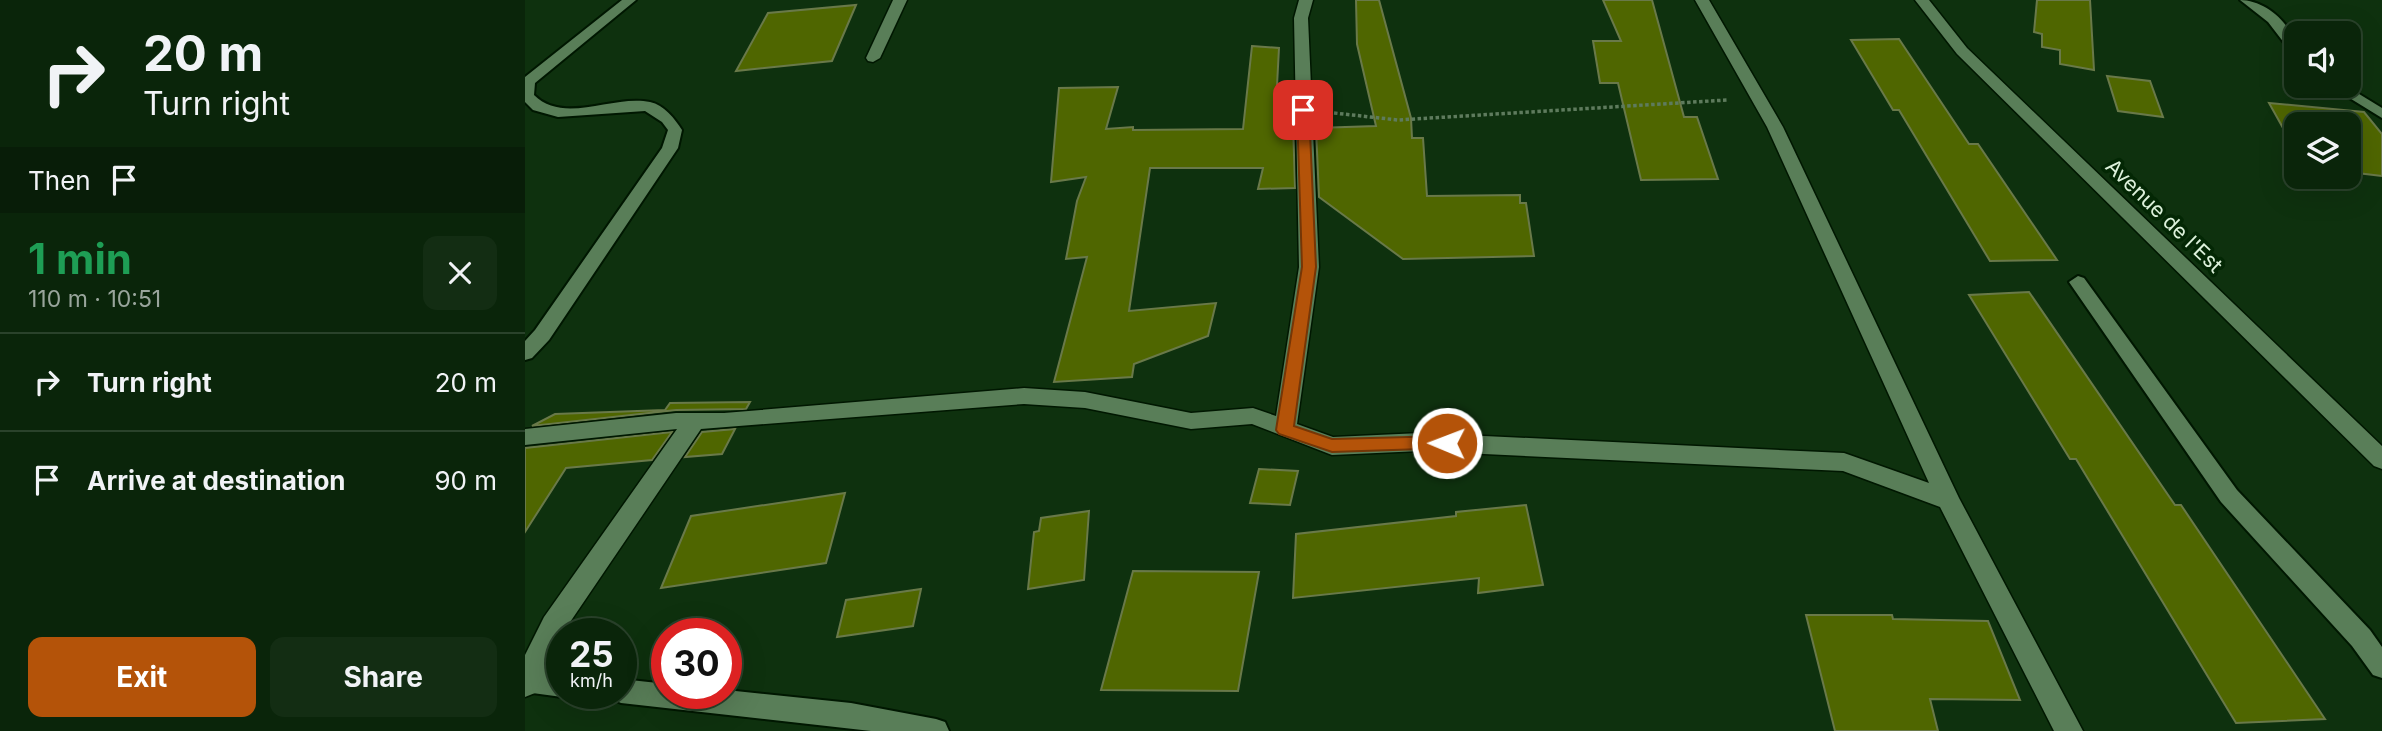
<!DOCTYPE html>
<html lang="en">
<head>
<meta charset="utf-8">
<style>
  body { margin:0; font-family:Inter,sans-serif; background:#132d13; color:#f1f3f6; height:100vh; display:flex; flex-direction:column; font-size:26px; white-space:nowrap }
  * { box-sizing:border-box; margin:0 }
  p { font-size:23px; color:#99a59c }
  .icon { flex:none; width:38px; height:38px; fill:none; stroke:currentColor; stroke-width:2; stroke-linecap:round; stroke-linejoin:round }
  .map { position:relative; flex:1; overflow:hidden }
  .details { display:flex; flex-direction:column; background:#0a250a; width:525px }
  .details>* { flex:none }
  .hud { background:#0a250a; color:#f1f3f6; overflow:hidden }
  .buttons { position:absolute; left:1759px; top:21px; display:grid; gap:14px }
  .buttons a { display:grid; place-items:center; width:77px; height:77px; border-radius:14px; background:#0a250a; box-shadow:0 7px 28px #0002,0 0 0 2px #2a422b; font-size:35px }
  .speed { position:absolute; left:21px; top:618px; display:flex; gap:14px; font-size:35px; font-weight:700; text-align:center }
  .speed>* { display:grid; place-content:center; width:91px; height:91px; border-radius:50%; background:#0a250a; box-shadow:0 7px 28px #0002,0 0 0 2px #2a422b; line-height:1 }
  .speed small { font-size:18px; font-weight:400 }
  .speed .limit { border:10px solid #d22; background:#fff; color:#111 }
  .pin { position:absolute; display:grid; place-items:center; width:60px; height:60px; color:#fff; margin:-30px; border-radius:14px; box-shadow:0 4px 10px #0006 }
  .me { position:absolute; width:77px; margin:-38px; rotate:271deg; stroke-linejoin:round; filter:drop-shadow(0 0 5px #0008) }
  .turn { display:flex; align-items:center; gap:24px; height:147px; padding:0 28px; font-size:32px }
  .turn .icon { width:91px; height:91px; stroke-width:2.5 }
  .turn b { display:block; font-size:49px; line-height:60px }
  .then { display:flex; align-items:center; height:66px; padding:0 28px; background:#0003; gap:14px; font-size:26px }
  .round { display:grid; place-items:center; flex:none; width:74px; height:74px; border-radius:14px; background:#132d13 }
  .head { display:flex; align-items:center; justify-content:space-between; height:119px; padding:0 28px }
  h1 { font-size:42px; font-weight:700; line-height:52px; color:#1e9e55 }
  .action { display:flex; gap:14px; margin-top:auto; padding:14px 28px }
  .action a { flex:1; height:80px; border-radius:14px; background:#b45309; color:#fff; font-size:28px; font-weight:700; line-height:80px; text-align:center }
  .action a+a { background:#132d13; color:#f1f3f6 }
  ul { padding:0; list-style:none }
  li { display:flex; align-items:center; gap:21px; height:98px; padding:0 28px; border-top:2px solid #2a422b }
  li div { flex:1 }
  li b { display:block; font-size:26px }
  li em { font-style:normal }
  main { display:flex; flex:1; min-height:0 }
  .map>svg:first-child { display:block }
  .building { fill:#4f6600; stroke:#697949; stroke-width:2 }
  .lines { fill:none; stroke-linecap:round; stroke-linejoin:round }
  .lane-casing { stroke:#001701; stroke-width:4 }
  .street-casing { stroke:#001701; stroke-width:3 }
  .path { stroke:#5e7b5d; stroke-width:3.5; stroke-dasharray:3.5 2.5; stroke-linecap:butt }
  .lane { fill:#597e58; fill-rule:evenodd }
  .street { fill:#597e58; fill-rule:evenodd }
  .route { fill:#b45309; stroke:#753606; stroke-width:2 }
  .labels { text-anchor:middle; stroke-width:7; stroke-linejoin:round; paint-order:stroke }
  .street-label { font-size:21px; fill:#ddf1db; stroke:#032704 }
</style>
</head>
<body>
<main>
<section class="details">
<div class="hud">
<div class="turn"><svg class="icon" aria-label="right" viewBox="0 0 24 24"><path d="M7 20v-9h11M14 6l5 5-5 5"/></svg><div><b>20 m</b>Turn right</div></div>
<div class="then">Then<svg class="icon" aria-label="arrive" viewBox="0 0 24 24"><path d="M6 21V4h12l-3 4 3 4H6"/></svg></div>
</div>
<div class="head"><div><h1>1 min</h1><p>110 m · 10:51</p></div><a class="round"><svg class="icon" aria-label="close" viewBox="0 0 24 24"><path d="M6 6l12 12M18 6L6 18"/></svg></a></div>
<ul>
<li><svg class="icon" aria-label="right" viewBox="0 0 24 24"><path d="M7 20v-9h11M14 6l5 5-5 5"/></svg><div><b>Turn right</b></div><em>20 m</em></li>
<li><svg class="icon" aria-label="arrive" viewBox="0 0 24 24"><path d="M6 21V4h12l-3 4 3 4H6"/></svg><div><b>Arrive at destination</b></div><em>90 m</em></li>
</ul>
<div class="action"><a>Exit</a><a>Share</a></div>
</section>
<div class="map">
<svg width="1857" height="731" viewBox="0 0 1857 731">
  <rect width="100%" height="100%" fill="#0e310e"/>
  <!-- building -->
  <g class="building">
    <path d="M831,0H854L886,118L887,138H898L902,196L995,195V203H1001L1009,256L878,259L794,197L791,128L851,126L832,44Z"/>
    <path d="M1078,0H1127L1159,117H1172L1193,179L1116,180L1093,83H1075L1068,41H1096Z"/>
    <path d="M1512,0H1565L1569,70L1535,64V50L1517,47V34L1509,32Z"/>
    <path d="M331,5L307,61L211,71L243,13Z"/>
    <path d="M1374,39L1444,144H1453L1532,260L1465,261L1374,110H1368L1326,40Z"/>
    <path d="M727,46L754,48L750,123L768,122L770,188L733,189L738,168H625L604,311L691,303L683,336L609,364L607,377L529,382L562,257L541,259L552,201L561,177L526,182L534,88L593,87L581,129L608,127V130L718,129Z"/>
    <path d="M1582,76L1625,81L1638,117L1593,111Z"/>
    <path d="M1744,103L1839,112L1857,134V176L1824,172V124H1771V145L1767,144Z"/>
    <path d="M1504,292L1650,505H1656L1800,719L1711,723L1551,459H1545L1444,295Z"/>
    <path d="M225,402L221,409L151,410L7,426L30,414L140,410L145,403Z"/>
    <path d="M210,429L197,454L160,457L177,432Z"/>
    <path d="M147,432L127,460L41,468L0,532V448Z"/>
    <path d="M734,469L773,471L765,505L725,503Z"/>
    <path d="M320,493L301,563L136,588L166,516Z"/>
    <path d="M1001,505L1018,585L953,593L954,578L768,598L771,534L931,516V512Z"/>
    <path d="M564,511L559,580L503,589L509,532L514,531L516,518Z"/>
    <path d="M608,571L734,572L713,691L576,690Z"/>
    <path d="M396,589L388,626L312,637L321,600Z"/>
    <path d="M1281,615H1367L1368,619L1463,621L1495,700L1405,699L1413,731H1310Z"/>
  </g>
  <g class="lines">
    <defs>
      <g id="lane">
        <path d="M97,0H111L10,83L9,95C39,125 89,94 125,102C139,105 150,119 157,130L153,148L24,340L7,358L0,360V341L10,330L137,148L143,130L137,122L120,111L33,117L8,110L0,102V77Z"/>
        <path d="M1715,0C1741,0 1771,26 1771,53L1766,52L1743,22Z"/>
        <path d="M1805,86H1821L1857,108V118Z"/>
        <path d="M1553,276L1559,278L1712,490L1845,630L1857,647V678L1848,675L1827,646L1696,502L1544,282Z"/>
        <path d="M2,669L37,673V693H46L37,697L0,692Z"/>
        <path d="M96,679L142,684V693H201V690L326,703L411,719L420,722L424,731H346L96,703L87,699L84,693H96Z"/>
      </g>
      <g id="street">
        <path d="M368,0H382L355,58L348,62L343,61L341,58Z"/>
        <path d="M774,0H788L783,18L794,267L772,424L808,437L896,433L1319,453L1404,483L1242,127L1170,0H1184L1258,127L1434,498L1558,731H1529L1415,507L1318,471L896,451L807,455L727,424L666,429L560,408L499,404L176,429L37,634L10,693L0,697V655L19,617L152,429L0,445V429L151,413H199L499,388L560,392L666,413L728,408L751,416L774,267L769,18Z"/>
        <path d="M1390,0H1404L1442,48L1857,446V469L1849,466L1432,54Z"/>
      </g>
    </defs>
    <!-- lane casing -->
    <use href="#lane" class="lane-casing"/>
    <!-- street casing -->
    <use href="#street" class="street-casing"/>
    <!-- path -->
    <path class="path" d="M809,113L873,120L1202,100"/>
    <!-- lane -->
    <use href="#lane" class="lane"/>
    <!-- street -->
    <use href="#street" class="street"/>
  </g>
  <!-- route -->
  <path class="route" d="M778,106L784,110L791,267L769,426L807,439L922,436L928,438L930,443L928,448L807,452L754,434L751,430L777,267L772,110Z"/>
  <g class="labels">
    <!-- street labels -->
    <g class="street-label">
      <text transform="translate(1639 216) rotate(44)" y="7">Avenue de l'Est</text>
    </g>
  </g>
</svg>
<div class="buttons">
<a><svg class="icon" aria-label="sound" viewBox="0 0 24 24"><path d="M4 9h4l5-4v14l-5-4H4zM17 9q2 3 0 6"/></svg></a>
<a><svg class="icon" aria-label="layers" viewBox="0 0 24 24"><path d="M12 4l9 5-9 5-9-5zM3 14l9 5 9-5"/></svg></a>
</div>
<div class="speed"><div>25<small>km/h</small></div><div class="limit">30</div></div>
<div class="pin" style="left:778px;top:110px;background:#d93025"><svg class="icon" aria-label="arrive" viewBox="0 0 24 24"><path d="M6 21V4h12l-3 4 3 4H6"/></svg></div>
<svg class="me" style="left:922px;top:443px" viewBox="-20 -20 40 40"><circle r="17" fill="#b45309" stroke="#fff" stroke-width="3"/><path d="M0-11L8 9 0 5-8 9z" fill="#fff"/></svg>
</div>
</main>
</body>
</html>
